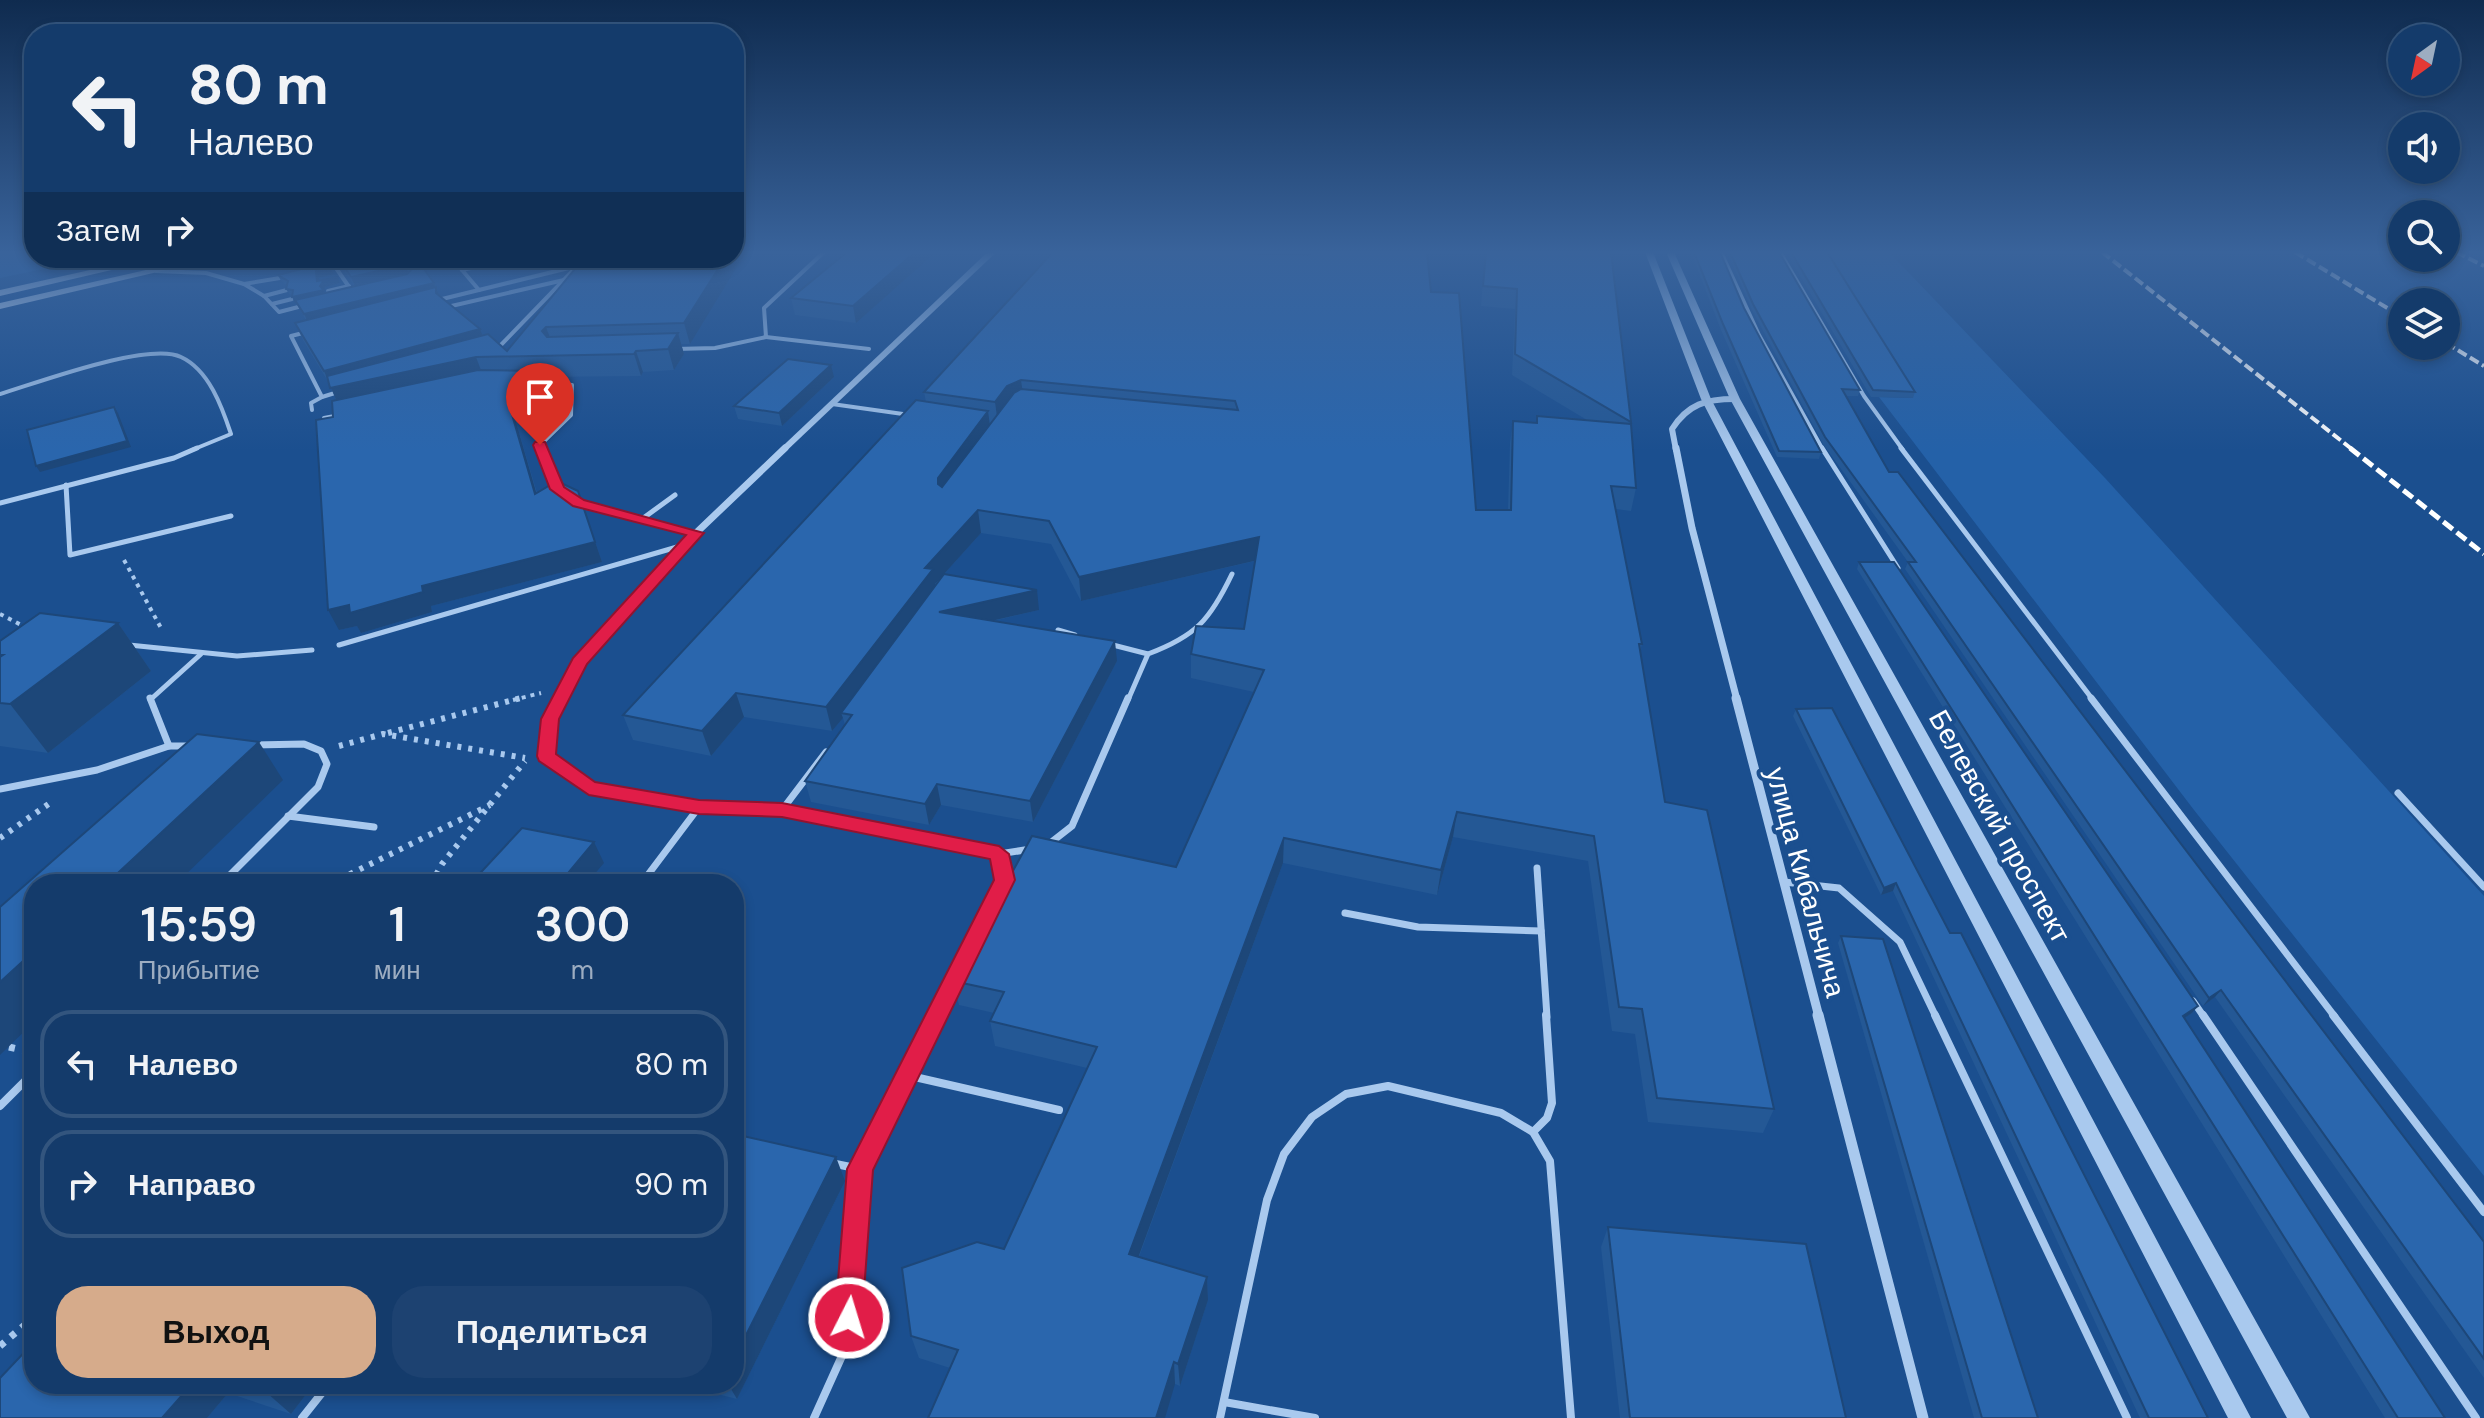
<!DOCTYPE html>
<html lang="ru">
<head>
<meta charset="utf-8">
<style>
  body { margin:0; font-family:"DM Sans",sans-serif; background:#1d4271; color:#f1f3f6; height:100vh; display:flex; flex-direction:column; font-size:30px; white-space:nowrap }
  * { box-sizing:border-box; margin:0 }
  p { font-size:26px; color:#9dadc1 }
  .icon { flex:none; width:44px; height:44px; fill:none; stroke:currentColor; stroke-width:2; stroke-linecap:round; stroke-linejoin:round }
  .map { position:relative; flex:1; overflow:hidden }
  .sheet { position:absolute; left:24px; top:874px; width:720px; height:520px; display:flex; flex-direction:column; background:#143b6b; border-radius:32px; box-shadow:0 4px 12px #0003,0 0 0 2px #33557e }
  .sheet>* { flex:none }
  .banner { position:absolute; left:24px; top:24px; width:720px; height:244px; border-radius:32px; box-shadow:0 4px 12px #0003,0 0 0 2px #33557e; background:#143b6b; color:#f1f3f6; overflow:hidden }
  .needle { width:52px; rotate:213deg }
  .tools { position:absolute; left:2388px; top:24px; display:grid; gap:16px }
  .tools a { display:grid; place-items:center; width:72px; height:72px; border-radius:50%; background:#143b6b; box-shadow:0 4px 12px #0003,0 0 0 2px #33557e; font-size:40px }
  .pin { position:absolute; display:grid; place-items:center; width:68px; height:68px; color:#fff; margin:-82px -34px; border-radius:50% 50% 50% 0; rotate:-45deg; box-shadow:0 0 8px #0007 }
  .pin .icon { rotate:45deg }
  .me { position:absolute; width:88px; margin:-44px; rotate:5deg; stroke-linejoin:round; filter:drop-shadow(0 0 6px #0008) }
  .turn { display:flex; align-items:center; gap:28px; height:168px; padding:0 32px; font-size:36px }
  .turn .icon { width:104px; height:104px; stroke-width:2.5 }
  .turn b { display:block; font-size:56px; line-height:68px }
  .then { display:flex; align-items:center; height:76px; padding:0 32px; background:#0003; gap:16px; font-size:30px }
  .eta { display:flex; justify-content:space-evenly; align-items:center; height:136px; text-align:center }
  .eta b { font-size:48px; font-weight:600; line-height:56px }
  .primary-button { display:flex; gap:16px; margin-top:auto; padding:16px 32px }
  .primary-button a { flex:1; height:92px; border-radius:32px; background:#d6ab8b; color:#111; font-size:32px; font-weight:600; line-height:92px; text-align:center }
  .primary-button a+a { background:#1d4271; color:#f1f3f6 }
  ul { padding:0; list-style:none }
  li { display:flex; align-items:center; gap:24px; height:108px; margin:0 16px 12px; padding:0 16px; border:4px solid #33557e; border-radius:32px }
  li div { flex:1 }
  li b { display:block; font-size:30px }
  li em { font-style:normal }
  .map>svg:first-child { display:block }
  .green { fill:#2461a8 }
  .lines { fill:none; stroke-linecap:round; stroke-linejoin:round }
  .path-far2 { stroke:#a9c9ee; stroke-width:4; stroke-dasharray:4 5; stroke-linecap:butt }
  .path-far1 { stroke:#a9c9ee; stroke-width:6; stroke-dasharray:4 7; stroke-linecap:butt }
  .path { stroke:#a9c9ee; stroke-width:7; stroke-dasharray:6 8; stroke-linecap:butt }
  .service-far3 { stroke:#a9c9ee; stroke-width:4 }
  .service-far2 { stroke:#a9c9ee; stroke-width:5 }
  .service-far1 { stroke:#a9c9ee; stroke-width:7 }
  .service { stroke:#a9c9ee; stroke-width:8 }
  .minor-far3 { stroke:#a9c9ee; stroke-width:6 }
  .minor-far2 { stroke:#a9c9ee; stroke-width:7 }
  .minor-far1 { stroke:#a9c9ee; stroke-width:9 }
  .minor { stroke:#a9c9ee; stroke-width:11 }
  .tertiary { fill:#a9c9ee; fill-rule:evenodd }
  .secondary { fill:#d6e6fa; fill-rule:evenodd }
  .rail-far1 { stroke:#fff; stroke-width:4; stroke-dasharray:10 4; stroke-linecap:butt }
  .rail { stroke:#fff; stroke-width:5; stroke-dasharray:12 5; stroke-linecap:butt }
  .wall { fill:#245895 }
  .shaded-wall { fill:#1d4779 }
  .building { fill:#2a66ad; stroke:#1d4779; stroke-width:2 }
  .route { fill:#e11d48; stroke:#92132f; stroke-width:2 }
  .labels { text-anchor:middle; stroke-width:8; stroke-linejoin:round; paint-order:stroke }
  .street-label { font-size:28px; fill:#fff; stroke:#1b4f8f }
</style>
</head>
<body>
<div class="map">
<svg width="2484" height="1418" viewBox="0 0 2484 1418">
  <rect width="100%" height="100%" fill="#1b4f8f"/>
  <!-- green -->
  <g class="green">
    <path d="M0,252H34V258H96L0,278Z"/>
    <path d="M1822,252H1889L2105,478L2484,896V1176L2194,810L1879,397L1912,398Z"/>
  </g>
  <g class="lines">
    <!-- path-far2 -->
    <g class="path-far2">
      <path d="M124,560L161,628"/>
      <path d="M0,614L27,628"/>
      <path d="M513,700L541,693"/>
    </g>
    <!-- path-far1 -->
    <g class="path-far1">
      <path d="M388,733L521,698"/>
      <path d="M339,746L383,734L525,758"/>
      <path d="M0,838L50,803"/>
      <path d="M177,883L187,884"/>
      <path d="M330,884L490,805"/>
      <path d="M431,884L442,864L525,761"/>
    </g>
    <!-- path -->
    <g class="path">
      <path d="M9,1047L27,1051"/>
      <path d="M0,1346L34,1317"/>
    </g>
    <!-- service-far3 -->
    <g class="service-far3">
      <path d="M824,252L764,308L766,337L869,349"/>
      <path d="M1721,252L1759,335L1823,450"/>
      <path d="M1780,252L1864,396L1903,450"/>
      <path d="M329,258L354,294"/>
      <path d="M453,258L462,270L515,258"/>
      <path d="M308,270L316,265L318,258"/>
      <path d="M462,270L479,290"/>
      <path d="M156,271L206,273L244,284L286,277"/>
      <path d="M244,284L264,296L279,312L306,305"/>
      <path d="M328,291L349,286"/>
      <path d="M264,296L287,290"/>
      <path d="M438,300L577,266"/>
      <path d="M272,304L292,299"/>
      <path d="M447,307L564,280"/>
      <path d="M307,332L291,336L322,397L338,392"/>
      <path d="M675,349L715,348L766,337"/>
      <path d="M496,350L585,258"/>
      <path d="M536,383L572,385L571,415L540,445L542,450"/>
      <path d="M0,394C37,383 149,341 181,357C209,370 222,407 231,434L192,450"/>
      <path d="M832,404L910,415"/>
      <path d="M312,410L311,403L322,397"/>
      <path d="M324,418L340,415"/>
    </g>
    <!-- service-far2 -->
    <g class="service-far2">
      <path d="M541,448L557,489"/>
      <path d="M1822,448L1898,568"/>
      <path d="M1901,448L2093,700"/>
      <path d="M66,485L70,555L231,516"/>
      <path d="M576,502L696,533"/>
      <path d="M0,503L174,458L197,448"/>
      <path d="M642,519L675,495"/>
      <path d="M1058,630L1075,635"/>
      <path d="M1109,644L1148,654"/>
      <path d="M129,645L237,656L312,650"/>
      <path d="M339,645L684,545"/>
      <path d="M150,700L201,654"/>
      <path d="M560,700L580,661"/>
      <path d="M1128,700L1148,654C1196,636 1210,620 1232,574"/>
    </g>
    <!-- service-far1 -->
    <g class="service-far1">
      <path d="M150,698L169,746"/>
      <path d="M561,698L550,719L546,756L589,788L699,807L782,810L999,854L1031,849"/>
      <path d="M2091,698L2335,1017"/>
      <path d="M0,789L97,770L169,746H190"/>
      <path d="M2398,793L2484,887"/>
      <path d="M782,810L826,752"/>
      <path d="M288,816L374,827"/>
      <path d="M1049,844L1072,826L1128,698"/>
      <path d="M1537,868L1547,1017"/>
      <path d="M1784,882L1839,888L1900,942L1936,1017"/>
      <path d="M221,884L318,787L327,764L321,751L304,744L254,745"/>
      <path d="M641,884L699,807"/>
      <path d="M1345,913L1418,927L1541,931"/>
      <path d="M961,967L1005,880L999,854"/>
      <path d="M2193,1001L2204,1017"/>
      <path d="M936,1017L956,977"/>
    </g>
    <!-- service -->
    <g class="service">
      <path d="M1935,1015L2127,1418"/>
      <path d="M2203,1015L2476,1418"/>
      <path d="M2333,1015L2484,1212"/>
      <path d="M906,1075L1059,1110"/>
      <path d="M0,1106L34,1072"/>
      <path d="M1533,1132L1547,1118L1552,1103L1546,1015"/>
      <path d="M860,1169L937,1015"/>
      <path d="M1224,1402L1315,1418"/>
      <path d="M302,1418L329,1384"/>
      <path d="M814,1418L846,1347L860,1169L831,1163"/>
      <path d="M1220,1418L1267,1200L1284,1154L1312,1117L1346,1094L1388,1086L1501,1113L1533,1132L1550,1161L1571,1418"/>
    </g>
    <!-- minor-far3 -->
    <g class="minor-far3">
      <path d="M783,450L992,252"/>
      <path d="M1676,450L1672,429C1688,404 1706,399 1735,399"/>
    </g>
    <!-- minor-far2 -->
    <g class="minor-far2">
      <path d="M1676,448L1692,528L1737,700"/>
      <path d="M580,661L696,533L785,448"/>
    </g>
    <!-- minor-far1 -->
    <path class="minor-far1" d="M1736,698L1819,1017"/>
    <!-- minor -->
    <path class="minor" d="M1818,1015L1923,1418"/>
    <!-- tertiary -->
    <g class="tertiary">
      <path d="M1645,252H1653L1711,399L2251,1418H2228L1701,399Z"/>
      <path d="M1666,252H1674L1740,399L2310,1418H2287L1730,399Z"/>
    </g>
    <!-- secondary -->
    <g class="secondary">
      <path d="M144,258H163L0,296V290Z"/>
      <path d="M199,258H217L0,309V303Z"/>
    </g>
    <!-- rail-far1 -->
    <g class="rail-far1">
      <path d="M2102,252L2353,450"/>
      <path d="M2295,252L2402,317"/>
      <path d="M2456,252L2484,266"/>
      <path d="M2446,343L2484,366"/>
    </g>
    <!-- rail -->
    <path class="rail" d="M2350,448L2484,554"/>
  </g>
  <!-- wall -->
  <g class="wall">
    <path d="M847,252L856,323L795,315L791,298Z"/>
    <path d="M1485,252H1611L1631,422L1636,488L1631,511L1616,509L1642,644L1640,651L1665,802L1774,1109L1763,1133L1648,1122L1635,1034L1612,1031L1588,861L1453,837L1437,895L1283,863L1139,1257L1207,1277L1208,1300L1180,1386L1175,1384L950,1368L919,1358L911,1336L1004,1249L1087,1068L995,1046L990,1021L994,1013L959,1005L953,981L1176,867L1254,692L1191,678V654L1244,629L1255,561L1081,601L1051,544L981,533L944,574L1039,610L993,621L1117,661L1033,822L941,805L929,825L811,802L805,781L845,725L843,718L832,731L744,717L711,756L633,740L623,715L926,402L924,392L1431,292L1476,510H1508L1510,443L1513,421L1536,423L1537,416L1587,420L1512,375L1515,309L1481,306Z"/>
    <path d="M1691,252H1720L1744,308L1821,452L1819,459L1777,457L1721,330Z"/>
    <path d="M1727,252H1779L1860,390L1858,396H1846L1889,472L2484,1242V1378L2215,997L2203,1006L1905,569L1908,562L1823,444L1752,310Z"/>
    <path d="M1786,252H1827L1915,392L1913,398L1871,397Z"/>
    <path d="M416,258L434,283L440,296L483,335L507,351L584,258H734L690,344H681L684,354L674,370L643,372L641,376L540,377L553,414L516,422L537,493L585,511L602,562L431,606L432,612L361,633L357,626L339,630L333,417L336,400L329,383L303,340L295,323L306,320L296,303H295L292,295L289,294L286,289L287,285L281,281L278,275L331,268L334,274L319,278V280L338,277L340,283L325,287L324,290L326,293L355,287L344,270L339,259Z"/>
    <path d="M834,377L782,426L738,419L734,406Z"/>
    <path d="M1859,562L2198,1006L2192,1013L2184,1018L2445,1418H2385L1857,569Z"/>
    <path d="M118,623L151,671L48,753L0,746V641Z"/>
    <path d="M1796,709L1950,933L2208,1418H2140L1893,891L1881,895L1793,716Z"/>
    <path d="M1841,936L2038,1418H1974L1838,943Z"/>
    <path d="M845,1181L737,1399L677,1384H734Z"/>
    <path d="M1608,1227L1846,1418H1620L1601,1247Z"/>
    <path d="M34,1384H314L291,1414L228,1393L207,1418H0Z"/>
  </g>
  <!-- shaded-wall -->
  <g class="shaded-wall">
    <path d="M734,252H746L690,344L684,323L725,258H734Z"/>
    <path d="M915,252H936L856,323L853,306Z"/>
    <path d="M405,265L410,276L356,289L351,277Z"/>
    <path d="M331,268L334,274L319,278L320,286L317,281L316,272Z"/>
    <path d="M338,277L340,283L325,287L324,290L327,296L295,303L292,297L320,286L323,281Z"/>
    <path d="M434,283L443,304L310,326L304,314Z"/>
    <path d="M546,327L554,348L542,331Z"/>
    <path d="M480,329L487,347L476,357L484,378L340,409L324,371Z"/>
    <path d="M678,333L684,354L674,370L668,349Z"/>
    <path d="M636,351L643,372L641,376L634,354Z"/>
    <path d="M831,365L834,377L782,426L779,413Z"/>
    <path d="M538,371L553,414L516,422L542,513L535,494L509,404Z"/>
    <path d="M1021,380L1024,401L998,424L995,402L1007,386Z"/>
    <path d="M114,407L118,413L131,447L40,472L36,466Z"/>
    <path d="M988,411L991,433L941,507L938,478Z"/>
    <path d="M578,491L602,562L431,606L432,612L361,633L357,626L339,630L328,610L422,586Z"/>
    <path d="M978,510L981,533L935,584L937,593L841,713L843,718L832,731L826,707L925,568Z"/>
    <path d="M1259,537L1258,560L1081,601L1079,577Z"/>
    <path d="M1037,590L1039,610L943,632L939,612Z"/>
    <path d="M118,623L151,671L48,753L10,704Z"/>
    <path d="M1115,641L1117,661L1033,822L1030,801Z"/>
    <path d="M736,693L744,717L711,756L702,731Z"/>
    <path d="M259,742L283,780L176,884H106Z"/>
    <path d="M937,784L941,805L929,825L925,804Z"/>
    <path d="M1457,812L1453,837L1437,895L1441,870Z"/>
    <path d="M1284,838L1283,863L1131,1277L1129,1254Z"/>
    <path d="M594,842L604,863L586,884H559Z"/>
    <path d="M1896,883L1893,891L1881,895L1884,888Z"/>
    <path d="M34,951V1022L0,1055V982Z"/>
    <path d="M2221,990L2215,997L2203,1006L2209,998Z"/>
    <path d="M2198,1006L2192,1013L2177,1023L2183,1016Z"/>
    <path d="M836,1157L845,1181L737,1399L728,1384H734V1359Z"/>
    <path d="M1207,1277L1208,1300L1180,1386L1178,1364Z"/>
    <path d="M1174,1362L1175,1384L1165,1418H1156Z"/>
    <path d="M192,1384H218L228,1393L207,1418H162Z"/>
    <path d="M274,1384H314L291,1414L267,1393Z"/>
  </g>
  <!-- building -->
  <g class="building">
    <path d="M847,252H915L853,306L791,298Z"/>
    <path d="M1053,252H1206L1310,255V252H1427L1431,292L1459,293L1476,510H1511L1513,421L1537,423V416L1631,424L1636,488L1611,486L1642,644H1639L1665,802L1707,810L1774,1109L1657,1098L1642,1009L1619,1007L1594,836L1457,812L1441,870L1284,838L1129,1254L1207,1277L1178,1364L1174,1362L1156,1418H928L958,1350L911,1336L902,1268L977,1242L1004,1249L1097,1047L990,1021L1004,992L953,981L1032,836L1176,867L1264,670L1191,654L1196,626L1244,629L1259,537L1079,577L1049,521L978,510L925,568L933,569L826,707L736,693L702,731L623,715L916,400L988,411L938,478V484L942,487L1014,393L1021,389L1238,410L1235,401L1021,380L1007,386L995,402L924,392Z"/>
    <path d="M1486,252H1611L1631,422L1515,354L1517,289L1483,286Z"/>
    <path d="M1694,252H1720L1744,308L1821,452L1779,451L1723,324Z"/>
    <path d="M1730,252H1779L1860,390L1842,389L1889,472H1898L2484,1242V1359L2221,990L2209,998L1908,562H1916L1825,437L1753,304Z"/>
    <path d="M1791,252H1827L1915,392L1873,390Z"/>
    <path d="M343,258H416L434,283L304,314L295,300L407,274L411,270L405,265L351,277L339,259Z"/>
    <path d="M584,258H725L684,323L546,327L542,331L547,337L678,333L668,349L636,351L634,354L476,357L330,388L327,376L488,334L507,351Z"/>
    <path d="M313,266L316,270L331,268L316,272L317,281L338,277L323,281L320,286L324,290L292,297L293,290L286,289L288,281L278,275Z"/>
    <path d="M436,287V293L480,329L324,371L295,323Z"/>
    <path d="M788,359L831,365L779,413L734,406Z"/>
    <path d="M478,370L538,371L546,396L509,404L535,494L557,481L578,491L595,542L422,586L423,592L350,613L349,605L328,610L316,420L333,417L332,401Z"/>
    <path d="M114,407L127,441L36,466L27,430Z"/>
    <path d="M1859,562H1894L2198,1006L2183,1016L2445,1418H2398Z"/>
    <path d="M944,574L1037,590L939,612L1115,641L1030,801L937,784L925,804L805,781L852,715L841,713Z"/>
    <path d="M40,613L118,623L10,704L0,703V657L3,655H0V641Z"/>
    <path d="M1832,708L1950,933H1961L2208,1418H2149L1896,883L1884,888L1796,709Z"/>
    <path d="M197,734L259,742L106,884H34V951L0,982V907Z"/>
    <path d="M522,828L594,842L559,884H470Z"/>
    <path d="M691,876L720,882L719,884H685Z"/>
    <path d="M1841,936L1883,939L2038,1418H1982Z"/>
    <path d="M734,1134L836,1157L734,1359Z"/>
    <path d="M1608,1227L1806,1244L1846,1418H1630Z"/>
    <path d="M34,1342V1384H192L162,1418H0V1378Z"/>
    <path d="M242,1384H274L267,1393Z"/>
  </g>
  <!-- sky -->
  <linearGradient id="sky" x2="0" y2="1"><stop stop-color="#0f2b4f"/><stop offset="0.56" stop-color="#39639b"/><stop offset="1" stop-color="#39639b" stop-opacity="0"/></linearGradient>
  <rect width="2484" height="451" fill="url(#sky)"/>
  <!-- route -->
  <path class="route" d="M535,442H545L564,487L584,500L704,533L587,664L559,719L556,754L595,782L699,800L782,803L999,846L1009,854L1015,880L873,1170L862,1318L858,1327L849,1331L839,1327L835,1318L847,1169L994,880L990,859L782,817L699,814L589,795L539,761L537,756L541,719L573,658L686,535L573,506L550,489L533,445Z"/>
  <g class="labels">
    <!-- street labels -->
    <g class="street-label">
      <text transform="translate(2000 826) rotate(61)" y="10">Белевский проспект</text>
      <text transform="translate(1806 882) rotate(75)" y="10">улица Кибальчича</text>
    </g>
  </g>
</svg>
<div class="tools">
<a><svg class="needle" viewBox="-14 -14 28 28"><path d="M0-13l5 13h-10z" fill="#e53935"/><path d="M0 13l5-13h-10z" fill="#9dadc1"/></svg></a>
<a><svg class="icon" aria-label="sound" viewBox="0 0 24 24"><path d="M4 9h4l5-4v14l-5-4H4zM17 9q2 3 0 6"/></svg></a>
<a><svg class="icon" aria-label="search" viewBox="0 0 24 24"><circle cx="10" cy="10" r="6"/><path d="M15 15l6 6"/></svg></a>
<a><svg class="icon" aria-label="layers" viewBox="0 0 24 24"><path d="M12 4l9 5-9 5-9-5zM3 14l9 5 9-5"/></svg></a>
</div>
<div class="pin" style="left:540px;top:445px;background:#d93025"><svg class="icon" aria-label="arrive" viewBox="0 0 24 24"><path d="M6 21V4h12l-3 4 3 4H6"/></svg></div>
<svg class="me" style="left:849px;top:1318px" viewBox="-20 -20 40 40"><circle r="17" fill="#e11d48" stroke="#fff" stroke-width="3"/><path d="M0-11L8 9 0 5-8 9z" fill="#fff"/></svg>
<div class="banner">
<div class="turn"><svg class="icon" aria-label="left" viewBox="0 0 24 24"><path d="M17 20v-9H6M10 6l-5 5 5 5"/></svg><div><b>80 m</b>Налево</div></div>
<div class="then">Затем<svg class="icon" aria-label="right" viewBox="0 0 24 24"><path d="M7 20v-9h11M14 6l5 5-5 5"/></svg></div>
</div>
<section class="sheet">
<div class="eta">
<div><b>15:59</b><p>Прибытие</p></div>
<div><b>1</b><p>мин</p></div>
<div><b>300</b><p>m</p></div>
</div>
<ul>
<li><svg class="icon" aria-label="left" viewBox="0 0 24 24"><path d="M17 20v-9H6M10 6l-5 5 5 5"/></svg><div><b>Налево</b></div><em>80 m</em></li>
<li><svg class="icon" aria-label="right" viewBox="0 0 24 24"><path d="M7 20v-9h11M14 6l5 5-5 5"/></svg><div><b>Направо</b></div><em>90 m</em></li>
</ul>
<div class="primary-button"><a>Выход</a><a>Поделиться</a></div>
</section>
</div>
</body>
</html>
